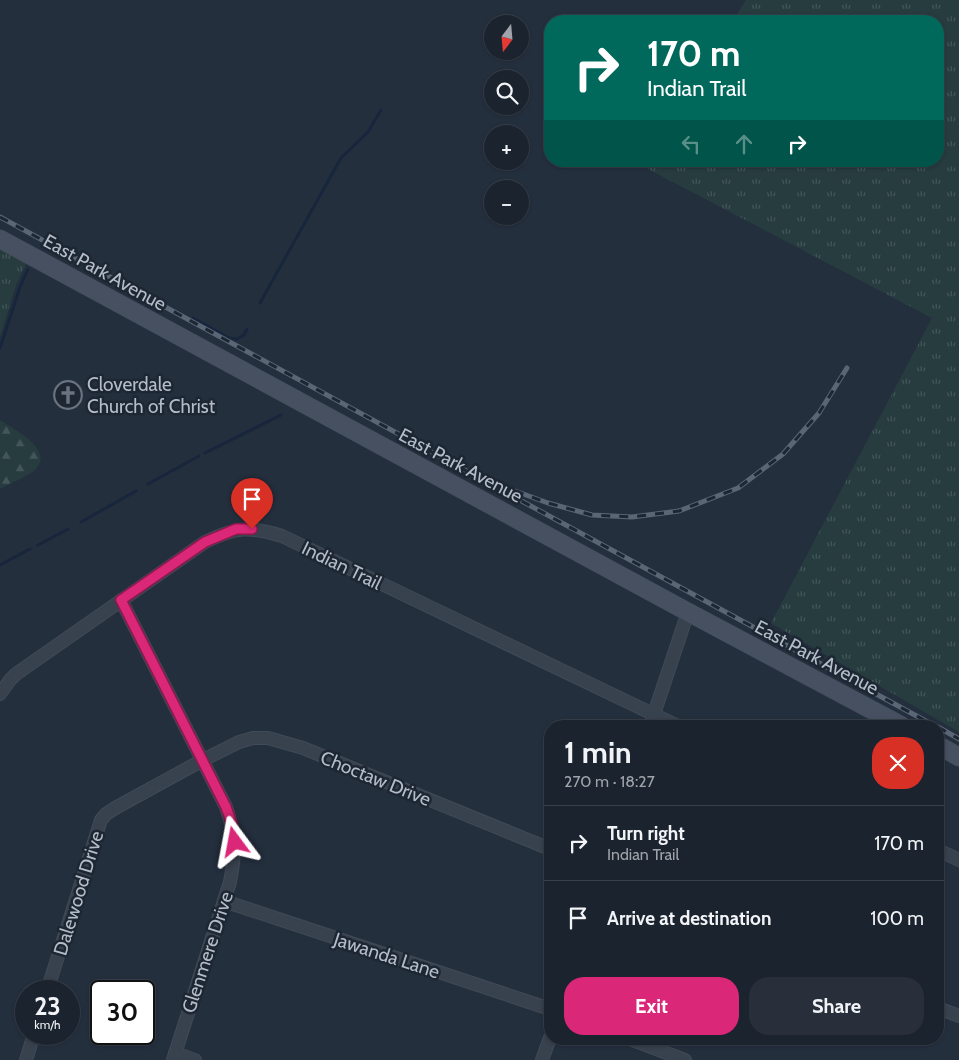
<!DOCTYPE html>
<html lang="en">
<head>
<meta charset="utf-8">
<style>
  body { margin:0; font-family:Cabin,sans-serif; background:#282f3a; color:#f1f3f6; height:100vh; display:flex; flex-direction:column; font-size:19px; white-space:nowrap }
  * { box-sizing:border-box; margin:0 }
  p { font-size:16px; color:#a0a4aa }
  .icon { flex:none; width:28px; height:28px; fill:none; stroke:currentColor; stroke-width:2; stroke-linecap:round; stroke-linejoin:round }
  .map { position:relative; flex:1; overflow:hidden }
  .details { position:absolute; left:544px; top:720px; width:400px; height:325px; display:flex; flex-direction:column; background:#1b232e; border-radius:20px; box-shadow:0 1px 4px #0004,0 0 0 1px #39404a }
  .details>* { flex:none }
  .hud { position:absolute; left:544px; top:15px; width:400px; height:152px; border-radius:20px; box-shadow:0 1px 4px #0004,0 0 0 1px #39404a; background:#00695c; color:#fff; overflow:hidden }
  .needle { width:32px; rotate:196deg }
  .tools { position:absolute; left:484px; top:15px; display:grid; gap:10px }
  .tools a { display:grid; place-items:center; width:45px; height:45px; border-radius:50%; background:#1b232e; box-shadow:0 1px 4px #0004,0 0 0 1px #39404a; font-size:25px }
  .speed { position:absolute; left:15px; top:980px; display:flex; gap:10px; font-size:25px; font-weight:700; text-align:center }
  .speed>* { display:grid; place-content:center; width:65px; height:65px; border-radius:50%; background:#1b232e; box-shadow:0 1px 4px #0004,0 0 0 1px #39404a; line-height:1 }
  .speed small { font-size:12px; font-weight:400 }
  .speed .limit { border:2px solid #111; border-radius:8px; background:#fff; color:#111 }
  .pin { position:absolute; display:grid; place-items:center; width:42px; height:42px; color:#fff; margin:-51px -21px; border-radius:50% 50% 50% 0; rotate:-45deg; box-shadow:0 0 5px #0007 }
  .pin .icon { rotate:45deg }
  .me { position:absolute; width:55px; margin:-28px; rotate:347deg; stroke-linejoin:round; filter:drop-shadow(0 0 4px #0008) }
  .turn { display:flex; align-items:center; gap:18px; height:105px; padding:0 20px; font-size:22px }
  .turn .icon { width:65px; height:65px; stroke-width:2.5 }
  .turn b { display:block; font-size:35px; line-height:42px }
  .lanes { display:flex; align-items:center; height:48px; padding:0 20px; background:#0003; justify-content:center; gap:25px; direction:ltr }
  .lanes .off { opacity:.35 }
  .round { display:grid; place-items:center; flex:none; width:52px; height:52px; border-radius:20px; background:#282f3a }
  .overview { display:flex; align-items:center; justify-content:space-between; height:85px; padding:0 20px }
  h1 { font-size:30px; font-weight:800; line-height:38px }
  .primary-button { display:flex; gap:10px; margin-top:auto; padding:10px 20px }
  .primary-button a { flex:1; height:58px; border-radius:20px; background:#db2777; color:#fff; font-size:20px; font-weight:800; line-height:58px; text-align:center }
  .primary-button a+a { background:#282f3a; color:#f1f3f6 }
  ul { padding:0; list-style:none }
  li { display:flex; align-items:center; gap:15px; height:75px; padding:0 20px; border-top:1px solid #39404a }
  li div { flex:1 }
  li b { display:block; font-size:19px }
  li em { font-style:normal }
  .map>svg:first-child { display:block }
  .grass { fill:url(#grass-tufts) }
  .forest { fill:url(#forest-firs) }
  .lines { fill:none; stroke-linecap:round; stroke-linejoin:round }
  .stream { stroke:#17263c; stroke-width:3 }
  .street-casing { stroke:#414a57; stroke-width:14 }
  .secondary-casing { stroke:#414a57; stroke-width:19 }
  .street { stroke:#38414e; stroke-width:12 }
  .secondary { stroke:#465061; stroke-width:18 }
  .rail-casing { stroke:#5a6575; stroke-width:5 }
  .rail { stroke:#1d2633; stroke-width:3; stroke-dasharray:9; stroke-linecap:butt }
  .route-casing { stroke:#8e194d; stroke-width:12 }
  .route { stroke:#db2777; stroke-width:9 }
  .labels { text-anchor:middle; stroke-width:5; stroke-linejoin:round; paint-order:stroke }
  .street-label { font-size:19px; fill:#b4bcc9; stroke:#1d2633 }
  .poi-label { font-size:19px; fill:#b4bcc9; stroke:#1d2633; text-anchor:start }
</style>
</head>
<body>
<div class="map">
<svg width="959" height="1060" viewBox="0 0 959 1060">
  <defs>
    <pattern id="grass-tufts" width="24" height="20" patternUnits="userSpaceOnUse" patternTransform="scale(1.25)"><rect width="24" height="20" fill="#263c3f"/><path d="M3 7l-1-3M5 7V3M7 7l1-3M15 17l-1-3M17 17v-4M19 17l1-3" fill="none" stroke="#435659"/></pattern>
    <pattern id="forest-firs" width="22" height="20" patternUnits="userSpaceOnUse" patternTransform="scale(1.25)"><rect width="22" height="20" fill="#263c3f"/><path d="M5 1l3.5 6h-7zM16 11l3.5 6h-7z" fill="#435659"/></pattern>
  </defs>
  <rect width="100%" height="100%" fill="#242f3e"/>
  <!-- grass -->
  <g class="grass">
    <path d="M746,0H959V732L771,623L932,318L648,169L653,161H938V21H733Z"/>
    <path d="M0,248L27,262L16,285L0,337Z"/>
  </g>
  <!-- forest -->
  <path class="forest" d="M0,420C13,429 56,450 35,470C28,476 9,484 0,489Z"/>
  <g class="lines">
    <!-- stream -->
    <g class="stream">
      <path d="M44,238H52L60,242"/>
      <path d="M260,303L341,158L368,132L381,110"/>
      <path d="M193,318L229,338L237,339L244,335L247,329"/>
      <path d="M0,348L20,287L28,269"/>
      <path d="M205,453L281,415"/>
      <path d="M148,484L199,456"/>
      <path d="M81,522L136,491"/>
      <path d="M38,545L68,529"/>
      <path d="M0,565L30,549"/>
    </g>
    <defs>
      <g id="street">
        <path d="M121,600L226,807C236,836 236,851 230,882L173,1060"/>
        <path d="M0,694L10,680L16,674L205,542C236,527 249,526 282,536L678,726"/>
        <path d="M650,726L688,612"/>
        <path d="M938,850L959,860"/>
        <path d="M224,901L550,1009"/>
        <path d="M47,991L101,820L106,814L117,807L201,761L239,742L253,738H268L303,748L550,849"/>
        <path d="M938,1008L959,1016"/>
        <path d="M630,1039L685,1060"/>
        <path d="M175,1053L195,1060"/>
        <path d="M26,1060L34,1034"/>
        <path d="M542,1060L550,1038"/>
      </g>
      <g id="secondary">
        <path d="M0,239L688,612L902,726"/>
        <path d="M938,745L959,757"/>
      </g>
    </defs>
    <!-- street casing -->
    <use href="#street" class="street-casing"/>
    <!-- secondary casing -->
    <use href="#secondary" class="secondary-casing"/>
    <!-- street -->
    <use href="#street" class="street"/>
    <!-- secondary -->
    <use href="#secondary" class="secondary"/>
    <defs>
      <g id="rail">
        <path d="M0,217L935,726"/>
        <path d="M515,491L548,503L592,515L632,517L679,511L738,488L783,454L819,413L847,368"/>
        <path d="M938,727L959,739"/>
      </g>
    </defs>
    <!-- rail casing -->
    <use href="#rail" class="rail-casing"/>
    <!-- rail -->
    <use href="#rail" class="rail"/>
  </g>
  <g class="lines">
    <defs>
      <path id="route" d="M235,842L232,824L226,807L121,600L205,542L236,529H252"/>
    </defs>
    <!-- route casing -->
    <use href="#route" class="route-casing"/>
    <!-- route -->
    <use href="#route" class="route"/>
  </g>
  <!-- icons -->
  <defs>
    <symbol id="church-ring" viewBox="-11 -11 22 22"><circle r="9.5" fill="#1d2633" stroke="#6b7280" stroke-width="1.5"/><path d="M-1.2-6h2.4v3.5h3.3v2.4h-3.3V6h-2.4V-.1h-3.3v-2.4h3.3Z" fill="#6b7280"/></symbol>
  </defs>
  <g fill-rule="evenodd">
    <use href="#church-ring" x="52" y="379" width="32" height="32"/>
  </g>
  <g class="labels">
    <!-- street labels -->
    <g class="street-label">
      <text transform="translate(105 272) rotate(29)" y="7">East Park Avenue</text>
      <text transform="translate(461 465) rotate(28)" y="7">East Park Avenue</text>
      <text transform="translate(342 565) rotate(26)" y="7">Indian Trail</text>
      <text transform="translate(817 657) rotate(28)" y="7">East Park Avenue</text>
      <text transform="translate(376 778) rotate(22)" y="7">Choctaw Drive</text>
      <text transform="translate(78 893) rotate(-73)" y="7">Dalewood Drive</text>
      <text transform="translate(207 952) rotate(-72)" y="7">Glenmere Drive</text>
      <text transform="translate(387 955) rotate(18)" y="7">Jawanda Lane</text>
    </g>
    <!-- poi labels -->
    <g class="poi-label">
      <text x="87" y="391">Cloverdale<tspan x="87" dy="22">Church of Christ</tspan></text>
    </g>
  </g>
</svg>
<div class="tools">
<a><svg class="needle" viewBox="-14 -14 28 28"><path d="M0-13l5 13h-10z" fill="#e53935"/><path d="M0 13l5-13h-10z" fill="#a0a4aa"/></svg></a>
<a><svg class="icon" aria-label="search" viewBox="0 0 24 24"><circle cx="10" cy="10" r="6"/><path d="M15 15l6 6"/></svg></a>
<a>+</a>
<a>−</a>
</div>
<div class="speed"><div>23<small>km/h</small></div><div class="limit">30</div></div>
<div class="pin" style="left:252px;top:529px;background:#d93025"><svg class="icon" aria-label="arrive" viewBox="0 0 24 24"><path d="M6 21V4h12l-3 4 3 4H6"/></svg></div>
<svg class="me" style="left:235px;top:842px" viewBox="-20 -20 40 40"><path d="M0-17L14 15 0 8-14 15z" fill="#db2777" stroke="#fff" stroke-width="4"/></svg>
<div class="hud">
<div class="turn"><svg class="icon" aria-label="right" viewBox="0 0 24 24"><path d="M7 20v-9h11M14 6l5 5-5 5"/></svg><div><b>170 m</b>Indian Trail</div></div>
<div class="lanes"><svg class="icon off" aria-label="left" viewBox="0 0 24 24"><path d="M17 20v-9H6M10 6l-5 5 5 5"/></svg><svg class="icon off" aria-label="ahead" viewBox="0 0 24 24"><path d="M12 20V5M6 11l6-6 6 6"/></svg><svg class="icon" aria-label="right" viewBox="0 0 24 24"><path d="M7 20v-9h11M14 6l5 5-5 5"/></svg></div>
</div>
<section class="details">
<div class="overview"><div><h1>1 min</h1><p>270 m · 18:27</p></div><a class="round" style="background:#d93025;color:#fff"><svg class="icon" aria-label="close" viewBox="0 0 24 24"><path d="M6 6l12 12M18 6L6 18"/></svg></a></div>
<ul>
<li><svg class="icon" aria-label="right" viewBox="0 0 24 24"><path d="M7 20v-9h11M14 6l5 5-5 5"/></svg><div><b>Turn right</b><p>Indian Trail</p></div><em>170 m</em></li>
<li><svg class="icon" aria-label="arrive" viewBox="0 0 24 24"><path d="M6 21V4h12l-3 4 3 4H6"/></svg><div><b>Arrive at destination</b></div><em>100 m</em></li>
</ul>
<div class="primary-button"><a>Exit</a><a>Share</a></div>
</section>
</div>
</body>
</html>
